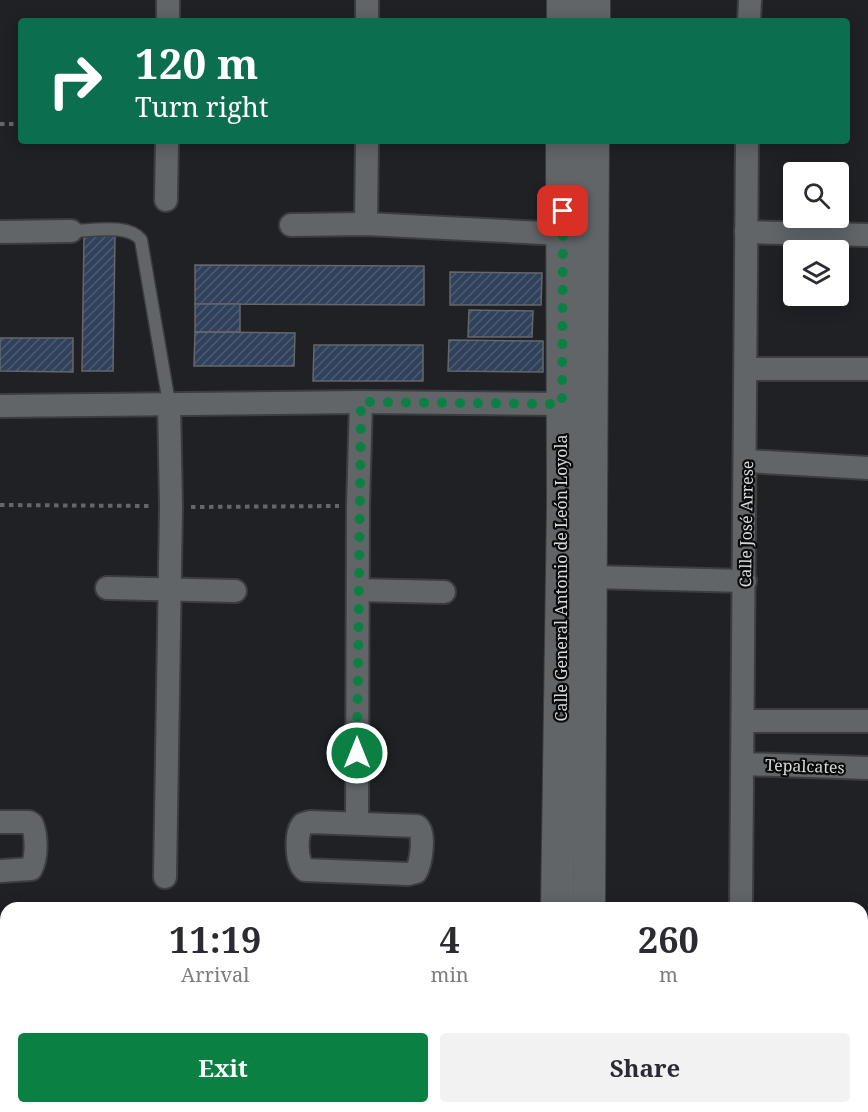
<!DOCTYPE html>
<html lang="en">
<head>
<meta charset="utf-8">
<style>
  body { margin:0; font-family:"Noto Serif",serif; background:#f2f2f3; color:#2b2b33; height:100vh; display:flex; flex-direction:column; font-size:22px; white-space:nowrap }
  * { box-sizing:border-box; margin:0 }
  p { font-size:20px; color:#7c7c81 }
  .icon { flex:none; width:33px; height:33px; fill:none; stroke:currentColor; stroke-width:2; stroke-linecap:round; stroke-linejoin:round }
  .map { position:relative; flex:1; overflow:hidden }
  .panel { position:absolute; left:0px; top:902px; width:868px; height:212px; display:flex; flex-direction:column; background:#fff; border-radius:18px 18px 0 0; box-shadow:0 3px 15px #0003 }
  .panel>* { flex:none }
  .top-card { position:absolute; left:18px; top:18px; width:832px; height:126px; border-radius:6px; box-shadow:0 3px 15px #0003; background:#0b6e4f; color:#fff; overflow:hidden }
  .tools { position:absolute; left:783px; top:162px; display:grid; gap:12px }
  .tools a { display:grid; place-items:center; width:66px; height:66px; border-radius:6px; background:#fff; box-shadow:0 3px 15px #0003; font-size:30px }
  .pin { position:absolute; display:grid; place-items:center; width:51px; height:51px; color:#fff; margin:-26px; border-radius:12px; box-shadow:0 3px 9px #0006 }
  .me { position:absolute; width:66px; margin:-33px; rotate:0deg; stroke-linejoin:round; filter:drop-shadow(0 0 4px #0008) }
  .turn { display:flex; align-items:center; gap:21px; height:126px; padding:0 18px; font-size:27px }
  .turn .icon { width:78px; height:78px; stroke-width:2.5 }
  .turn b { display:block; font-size:42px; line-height:51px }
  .eta { display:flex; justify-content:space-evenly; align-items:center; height:102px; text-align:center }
  .eta b { font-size:36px; font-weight:700; line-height:42px }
  .action { display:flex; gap:12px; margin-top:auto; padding:12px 18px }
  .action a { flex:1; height:69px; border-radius:6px; background:#0b8043; color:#fff; font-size:24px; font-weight:700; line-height:69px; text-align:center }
  .action a+a { background:#f2f2f3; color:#2b2b33 }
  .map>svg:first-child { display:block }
  .building { fill:url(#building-hatch); stroke:#65676b; stroke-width:1.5 }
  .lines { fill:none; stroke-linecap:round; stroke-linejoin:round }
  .lane-casing { stroke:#3b3d3f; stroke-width:15 }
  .street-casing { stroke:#3b3d3f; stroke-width:26 }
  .secondary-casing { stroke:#3b3d3f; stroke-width:34 }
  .path { stroke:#646668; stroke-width:4; stroke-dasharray:4.5 4.5; stroke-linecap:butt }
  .lane { stroke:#626568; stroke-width:12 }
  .street { stroke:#626568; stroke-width:22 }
  .secondary { stroke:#626568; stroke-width:32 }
  .route { stroke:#0b8043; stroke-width:10; stroke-dasharray:0 18 }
  .labels { text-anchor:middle; stroke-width:4.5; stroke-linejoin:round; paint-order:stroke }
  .street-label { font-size:16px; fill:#d9dadc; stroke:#0a0b0c }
</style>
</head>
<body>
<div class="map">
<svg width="868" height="1112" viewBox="0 0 868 1112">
  <defs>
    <pattern id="building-hatch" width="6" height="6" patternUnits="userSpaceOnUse" patternTransform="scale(1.5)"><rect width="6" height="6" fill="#2f415b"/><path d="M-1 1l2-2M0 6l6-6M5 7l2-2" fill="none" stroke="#4d5c72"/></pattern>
  </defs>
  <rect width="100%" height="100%" fill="#1f2124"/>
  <!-- building -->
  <g class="building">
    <path d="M84,236H115L113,371H82Z"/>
    <path d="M195,265L424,266V305L195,304Z"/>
    <path d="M450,272L542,273L541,305H450Z"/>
    <rect x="195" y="304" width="45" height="28"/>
    <path d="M469,310L533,311L532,337H468Z"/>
    <path d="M195,332L295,333L294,366H194Z"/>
    <path d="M0,338H73V372L0,371Z"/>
    <path d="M449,340L543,341V372L448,371Z"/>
    <path d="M314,345H423V381H313Z"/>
  </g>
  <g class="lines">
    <defs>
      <path id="lane" d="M71,231C91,231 128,223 141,240L169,403"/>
      <g id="street">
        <path d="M168,21V0"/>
        <path d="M367,21V0"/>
        <path d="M749,21L750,0"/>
        <path d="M166,200L167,141"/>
        <path d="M366,224L367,141"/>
        <path d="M291,225L366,224L563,234"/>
        <path d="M0,232L71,231"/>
        <path d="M746,232L868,235"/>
        <path d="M746,369H868"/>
        <path d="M0,406L361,402L562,404"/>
        <path d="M747,461L868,468"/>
        <path d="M591,577L745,581"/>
        <path d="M107,588L235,591"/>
        <path d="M358,590L444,592"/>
        <path d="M744,721H868"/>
        <path d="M743,764L868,768"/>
        <path d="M0,822H29L32,824C37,836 37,858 31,869L0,871"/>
        <path d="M310,822L417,826C426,833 421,863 416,872L408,874L305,870C296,863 295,833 303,824Z"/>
        <path d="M357,823L358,506L361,402"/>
        <path d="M165,877L171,507L169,403"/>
        <path d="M741,908L747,141"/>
        <path d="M862,1015H868"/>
        <path d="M0,1027H6"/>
        <path d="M0,1082H6"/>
        <path d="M743,1107V1112"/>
      </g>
      <g id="secondary">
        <path d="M563,21V0"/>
        <path d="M594,21V0"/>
        <path d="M557,908L563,506L562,141"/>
        <path d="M589,908L593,141"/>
        <path d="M557,1112V1107"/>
        <path d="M588,1112V1107"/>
      </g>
    </defs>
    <!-- lane casing -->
    <use href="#lane" class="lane-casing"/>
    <!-- street casing -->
    <use href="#street" class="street-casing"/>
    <!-- secondary casing -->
    <use href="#secondary" class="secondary-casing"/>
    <!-- path -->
    <g class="path">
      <path d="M0,124H21"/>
      <path d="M0,505L153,506"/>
      <path d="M191,507L339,506"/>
      <path d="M0,973H6"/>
      <path d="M160,1112V1107"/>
    </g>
    <!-- lane -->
    <use href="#lane" class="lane"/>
    <!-- street -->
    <use href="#street" class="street"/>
    <!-- secondary -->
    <use href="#secondary" class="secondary"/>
  </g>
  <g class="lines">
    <!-- route -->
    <path class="route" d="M357,753L361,402L562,404L563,211"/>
  </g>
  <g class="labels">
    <!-- street labels -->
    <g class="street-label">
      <text transform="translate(746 524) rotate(-89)" y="6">Calle José Arrese</text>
      <text transform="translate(561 578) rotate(-90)" y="6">Calle General Antonio de León Loyola</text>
      <text transform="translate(805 766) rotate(2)" y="6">Tepalcates</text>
    </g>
  </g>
</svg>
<div class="tools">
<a><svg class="icon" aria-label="search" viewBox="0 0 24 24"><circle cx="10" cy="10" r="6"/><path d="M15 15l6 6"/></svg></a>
<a><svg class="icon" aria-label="layers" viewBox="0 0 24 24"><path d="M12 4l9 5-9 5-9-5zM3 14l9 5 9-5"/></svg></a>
</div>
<div class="pin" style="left:563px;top:211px;background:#d93025"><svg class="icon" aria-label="arrive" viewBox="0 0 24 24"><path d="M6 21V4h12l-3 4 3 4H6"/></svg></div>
<svg class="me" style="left:357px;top:753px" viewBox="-20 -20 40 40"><circle r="17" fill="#0b8043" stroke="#fff" stroke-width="3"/><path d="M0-11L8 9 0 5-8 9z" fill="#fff"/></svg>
<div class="top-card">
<div class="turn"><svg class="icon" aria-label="right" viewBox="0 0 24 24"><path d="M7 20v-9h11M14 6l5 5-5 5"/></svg><div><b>120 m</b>Turn right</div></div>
</div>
<section class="panel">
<div class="eta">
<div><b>11:19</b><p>Arrival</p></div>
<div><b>4</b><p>min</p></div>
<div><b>260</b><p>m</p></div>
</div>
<div class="action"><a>Exit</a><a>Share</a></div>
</section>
</div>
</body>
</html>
